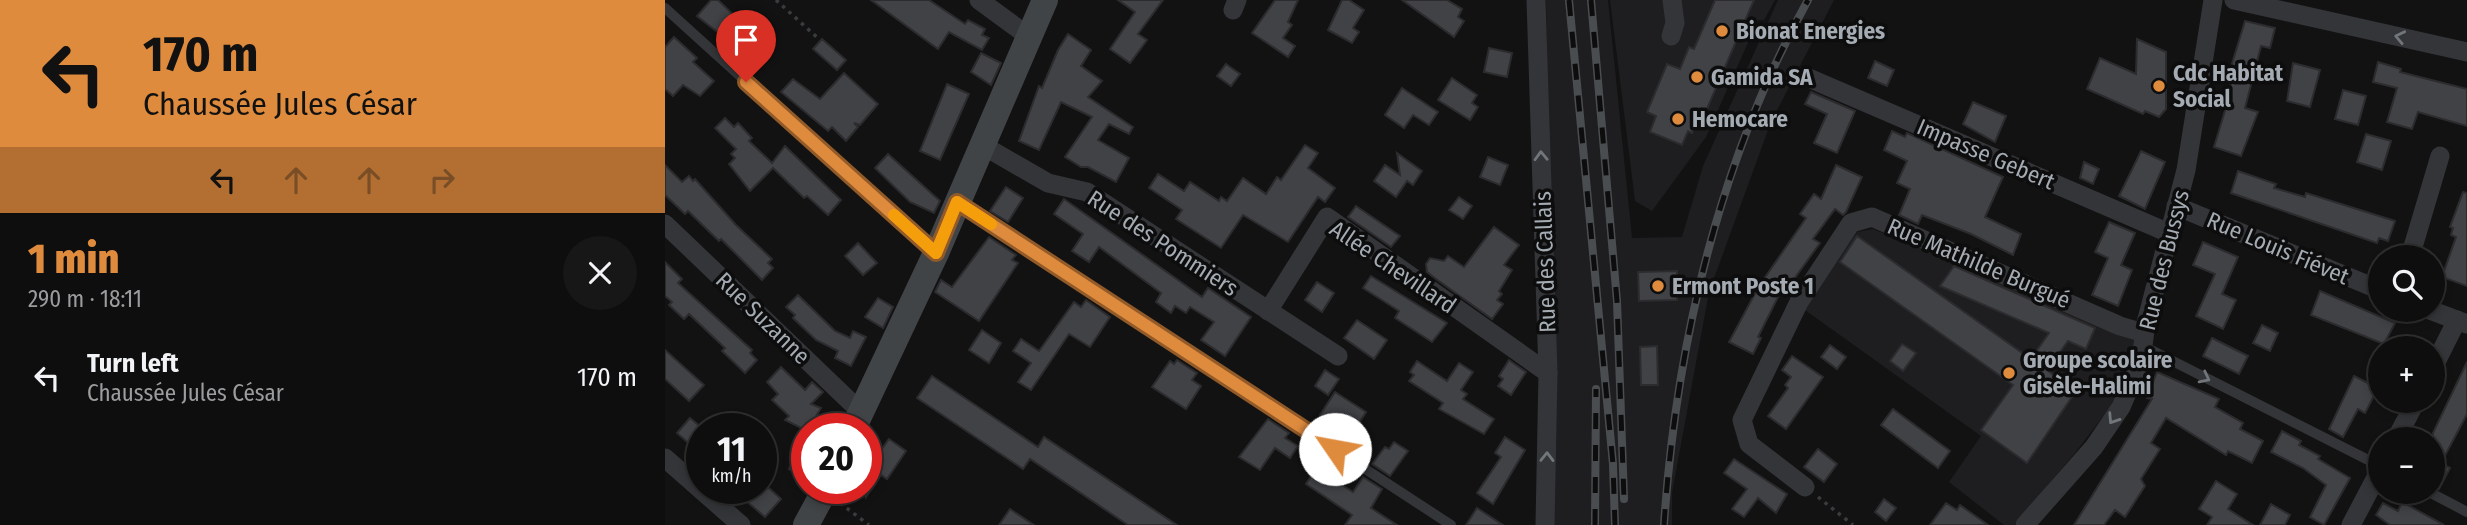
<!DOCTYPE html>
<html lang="en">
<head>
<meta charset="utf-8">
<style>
  body { margin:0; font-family:"Fira Sans Condensed",sans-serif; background:#171717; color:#f1f3f6; height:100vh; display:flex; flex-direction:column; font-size:26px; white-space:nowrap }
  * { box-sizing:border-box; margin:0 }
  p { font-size:23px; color:#9b9c9e }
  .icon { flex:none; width:38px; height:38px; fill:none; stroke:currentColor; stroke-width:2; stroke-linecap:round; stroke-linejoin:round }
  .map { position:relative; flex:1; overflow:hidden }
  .sheet { display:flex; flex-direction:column; background:#0e0e0e; width:665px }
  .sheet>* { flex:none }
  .hud { background:#df8b3e; color:#111; overflow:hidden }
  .fabs { position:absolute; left:1703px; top:245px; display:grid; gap:14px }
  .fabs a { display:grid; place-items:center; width:77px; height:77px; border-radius:50%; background:#0e0e0e; box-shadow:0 4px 10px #0003,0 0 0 2px #2e2e2e; font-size:35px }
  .speed { position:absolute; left:21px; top:413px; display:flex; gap:14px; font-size:35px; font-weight:700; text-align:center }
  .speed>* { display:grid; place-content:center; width:91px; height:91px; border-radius:50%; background:#0e0e0e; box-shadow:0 4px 10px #0003,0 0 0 2px #2e2e2e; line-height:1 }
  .speed small { font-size:18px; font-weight:400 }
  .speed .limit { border:10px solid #d22; background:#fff; color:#111 }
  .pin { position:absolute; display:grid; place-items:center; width:60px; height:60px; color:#fff; margin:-72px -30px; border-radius:50% 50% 50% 0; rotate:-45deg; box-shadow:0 0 7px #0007 }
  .pin .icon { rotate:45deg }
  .me { position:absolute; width:77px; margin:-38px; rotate:303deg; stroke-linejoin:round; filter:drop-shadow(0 0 5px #0008) }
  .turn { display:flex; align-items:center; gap:24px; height:147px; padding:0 28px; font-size:32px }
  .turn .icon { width:91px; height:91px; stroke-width:2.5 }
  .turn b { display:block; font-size:49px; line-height:60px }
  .lanes { display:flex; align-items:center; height:66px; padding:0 28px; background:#0003; justify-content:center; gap:35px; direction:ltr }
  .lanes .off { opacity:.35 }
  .round { display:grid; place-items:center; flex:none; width:74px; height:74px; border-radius:37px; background:#171717 }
  .summary { display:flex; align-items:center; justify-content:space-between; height:119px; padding:0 28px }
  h1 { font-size:42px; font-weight:800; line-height:52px; color:#df8b3e }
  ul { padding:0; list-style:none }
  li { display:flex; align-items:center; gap:21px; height:91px; padding:0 28px }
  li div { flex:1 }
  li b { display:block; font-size:26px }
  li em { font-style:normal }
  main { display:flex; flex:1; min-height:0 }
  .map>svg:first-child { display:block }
  .built { fill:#1e1e20 }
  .building { fill:#414246; stroke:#2c2c2f; stroke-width:2 }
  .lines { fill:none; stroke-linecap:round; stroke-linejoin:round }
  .path { stroke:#393c3e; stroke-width:3.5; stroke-dasharray:3.5 5; stroke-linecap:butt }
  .lane { stroke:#333538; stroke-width:10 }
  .street { stroke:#333538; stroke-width:19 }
  .secondary { stroke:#414447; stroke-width:26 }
  .rail-casing { stroke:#4a4d50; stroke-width:8 }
  .rail { stroke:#0d0d0e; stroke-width:5; stroke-dasharray:16; stroke-linecap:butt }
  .oneway { stroke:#71767b }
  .route-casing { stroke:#915a28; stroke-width:18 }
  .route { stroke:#df8b3e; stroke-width:12 }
  .slow { stroke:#f59e0b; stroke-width:12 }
  .poi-dot { fill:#df8b3e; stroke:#0d0d0e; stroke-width:2.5 }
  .labels { text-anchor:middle; stroke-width:7; stroke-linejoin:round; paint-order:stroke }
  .poi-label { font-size:23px; font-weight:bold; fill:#a4abb2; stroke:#0d0d0e; text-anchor:start }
  .street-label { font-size:23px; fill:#a4abb2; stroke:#0d0d0e }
</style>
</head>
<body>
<main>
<section class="sheet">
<div class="hud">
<div class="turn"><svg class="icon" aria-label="left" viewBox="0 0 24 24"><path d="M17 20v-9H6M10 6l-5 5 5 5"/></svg><div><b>170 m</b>Chaussée Jules César</div></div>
<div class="lanes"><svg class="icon" aria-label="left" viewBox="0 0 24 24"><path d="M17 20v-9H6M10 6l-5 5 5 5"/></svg><svg class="icon off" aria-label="ahead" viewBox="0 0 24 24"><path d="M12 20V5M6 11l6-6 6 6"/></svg><svg class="icon off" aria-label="ahead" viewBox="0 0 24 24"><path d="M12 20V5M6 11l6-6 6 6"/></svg><svg class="icon off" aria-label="right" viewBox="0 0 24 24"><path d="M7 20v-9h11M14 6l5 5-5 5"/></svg></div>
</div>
<div class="summary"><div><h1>1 min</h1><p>290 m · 18:11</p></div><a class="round"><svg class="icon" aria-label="close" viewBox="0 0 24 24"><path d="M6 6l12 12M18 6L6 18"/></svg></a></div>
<ul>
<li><svg class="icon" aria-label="left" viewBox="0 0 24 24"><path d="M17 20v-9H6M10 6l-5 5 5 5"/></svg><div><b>Turn left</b><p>Chaussée Jules César</p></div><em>170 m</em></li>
</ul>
</section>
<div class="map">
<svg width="1802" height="525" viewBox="0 0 1802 525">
  <rect width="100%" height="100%" fill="#121213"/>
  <!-- built -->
  <g class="built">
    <path d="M881,0H943L967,238L1017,237L1038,166L1113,0H1169L1106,122L1044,292L1007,493V525H889Z"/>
    <path d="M945,0H1110L1099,20H1093L1041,137L987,211L970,201Z"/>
    <path d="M1208,229L1473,341L1446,406L1410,453L1349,525H1339L1284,482L1316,436L1137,308L1192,232Z"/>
  </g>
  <!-- building -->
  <g class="building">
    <path d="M46,0H53L96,41L83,56L32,16Z"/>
    <path d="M206,0H264L300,24L303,20L320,29L317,35L324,38L317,50L284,32L273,49Z"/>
    <path d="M453,0H498L473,34L482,40L465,63L445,49L470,12Z"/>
    <path d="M610,0H633L623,22L627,25L618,38L630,46L623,57L587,33Z"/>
    <path d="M677,0H684L699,10L688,28L694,32L687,43L663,30Z"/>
    <path d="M737,0H782L797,9L793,17L799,21L789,37Z"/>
    <path d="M1050,0H1089L1035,125L1031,123L1027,133L1023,131L1017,145L985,132L991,116L982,112L1002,64L1015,69L1024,47L1029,49Z"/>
    <path d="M1580,21L1610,28L1605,48L1596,46L1580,108L1593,112L1576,156L1549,147L1565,94L1566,67Z"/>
    <path d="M403,34L426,50L416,66L437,81L423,97L468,127L464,134L444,124L433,140L464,158L451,182L423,167H416L400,157L427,117L396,102L374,150L354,141L374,86L377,88L393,50Z"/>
    <path d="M9,37L32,58L28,62L49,81L35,96L18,85L8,96L0,89V47Z"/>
    <path d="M157,39L181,60L172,70L148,49Z"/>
    <path d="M1472,39L1501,52V109L1494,117L1480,111L1478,114L1422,89L1435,58L1471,74Z"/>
    <path d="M824,48L847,53L842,77L819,72Z"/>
    <path d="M316,53L336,63L326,85L306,72Z"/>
    <path d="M1210,61L1229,70L1222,86L1203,78Z"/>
    <path d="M1713,62L1736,69L1735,72L1802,89V126L1753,112L1747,129L1722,122L1732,88L1708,82Z"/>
    <path d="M1628,63L1655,70L1645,107L1622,101Z"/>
    <path d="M561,64L575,74L566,86L552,76Z"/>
    <path d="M179,73L213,104L195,125L189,123L193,127L181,141L167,127L163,131L116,92L128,79L155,99Z"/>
    <path d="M787,78L812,95L807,103L813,107L805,120L773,100Z"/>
    <path d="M282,84L304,94L275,160L255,151Z"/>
    <path d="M737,88L773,112L764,125L748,115L739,128L720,115Z"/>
    <path d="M1678,90L1701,96L1693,125L1670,119Z"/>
    <path d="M1146,92L1190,111L1172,153L1149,143L1162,114L1140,104Z"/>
    <path d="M1308,102L1341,116L1330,142L1298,124Z"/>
    <path d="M60,118L69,127L73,123L87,138L84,141L107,163L120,146L176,200L163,215L142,196L139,198L108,168L85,191L64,164L70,158L66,154L71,149L50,128Z"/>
    <path d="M1227,131L1240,137L1242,133L1338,177L1320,217L1356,234L1348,255L1306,234L1257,215L1253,224L1234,215L1245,189L1232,183L1242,161L1219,150Z"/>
    <path d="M1701,134L1726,141L1717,170L1692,162Z"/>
    <path d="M640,145L653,153L643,168L670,188L660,202L653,197L623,242L578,215L556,248L511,219L517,210L484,188L493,174L519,191L525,182L554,201L556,197L562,201L578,178L601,194L612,177L616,180Z"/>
    <path d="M1476,151L1500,162L1480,209L1454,196Z"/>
    <path d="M732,153L757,171L748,185L742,181L731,197L709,181L720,165L735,175Z"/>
    <path d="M223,154L275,201L269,213L245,202L210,168Z"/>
    <path d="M823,157L843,165L835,185L815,177Z"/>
    <path d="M1419,162L1434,169L1428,184L1415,178Z"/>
    <path d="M0,165L17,182L24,176L28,181L30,179L71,225L107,259L103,263L108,268L97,280L56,239L54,241L23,211L20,214L0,195Z"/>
    <path d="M1171,165L1197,177L1181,212L1178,215L1170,209L1148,239L1155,243L1119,293L1116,291L1093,337L1096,338L1088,354L1064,342L1094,286L1141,218L1135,214L1149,194L1156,199Z"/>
    <path d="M1573,171L1611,184L1609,188L1640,197L1641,193L1730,221L1723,241L1714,238L1712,243L1566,193Z"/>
    <path d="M341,187L358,198L343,222L325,211Z"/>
    <path d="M1798,192L1802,193V286L1777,277L1791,237L1786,235L1788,228L1785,227Z"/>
    <path d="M794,197L807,206L798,219L784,210Z"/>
    <path d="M399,199L537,297L543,288L586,317L560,356L536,340L549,322L525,307L521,313L510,306L506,313L491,302L496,293L434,247L424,262L407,251L418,234L389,214Z"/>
    <path d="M691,206L735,236L726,247L683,217Z"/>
    <path d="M1444,222L1470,233L1456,265L1467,270L1453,306L1427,295L1443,258L1430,252Z"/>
    <path d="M829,227L854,245L839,265L847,270L834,291L837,294L832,300L838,304L827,319L771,279L762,272L761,264L765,258L779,261L783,256L799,267Z"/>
    <path d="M1192,236L1366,359L1384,333L1275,286L1289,266L1430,328L1421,349L1403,341L1382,370L1411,391L1362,463L1316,430L1348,385L1175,262Z"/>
    <path d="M324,237L351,255L347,260L353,263L314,321L270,292L276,280L287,287Z"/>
    <path d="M1538,242L1573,257L1557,294L1571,300L1558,329L1531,316L1550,274L1528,265Z"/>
    <path d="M193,243L212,263L198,275L180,256Z"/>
    <path d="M0,262L17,279L13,283L87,350L85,353L92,360L80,373L57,351L60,348L24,314L19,319L4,305L7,302L0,296Z"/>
    <path d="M1012,271V300L974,301L973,272Z"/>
    <path d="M706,276L782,323L767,342L730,318L734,311L698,288Z"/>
    <path d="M652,282L669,293L657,312L640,300Z"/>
    <path d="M1655,291L1730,323L1719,344L1646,315Z"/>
    <path d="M133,295L170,331L185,338L188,331L201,337L186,366L170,358L173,351L151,340L128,318L130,315L121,307Z"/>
    <path d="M213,298L228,307L218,328L200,317Z"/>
    <path d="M421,300L445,317L425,347L404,334L366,390L353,382L366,363L348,351L356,339L374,351L409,302L416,307Z"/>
    <path d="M692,320L722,340L709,359L679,338Z"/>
    <path d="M1597,325L1613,333L1605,351L1588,343Z"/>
    <path d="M317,330L336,343L324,363L304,350Z"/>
    <path d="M1547,338L1583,356L1574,374L1538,356Z"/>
    <path d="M1237,344L1251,353L1238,371L1225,361Z"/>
    <path d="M1165,345L1181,357L1172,369L1156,357Z"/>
    <path d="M992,346L993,385H976L975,347Z"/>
    <path d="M0,350L39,385L24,401L0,379Z"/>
    <path d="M1127,356L1158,377L1121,429L1103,416L1123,388L1120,385L1126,377L1117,370Z"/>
    <path d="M512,360L532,373L527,380L536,386L521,409L487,387L505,361L509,364Z"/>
    <path d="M844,360L861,372L846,395L833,386L838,379L834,376Z"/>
    <path d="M752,361L782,381L794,363L808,372L796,390L802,394L798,399L829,419L819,434L774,409L778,403L744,381L749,375L745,372Z"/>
    <path d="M1802,362V414L1776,463L1785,468L1774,489L1768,485V433Z"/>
    <path d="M116,367L140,390L147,382L158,392L146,404L156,408L142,431L120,420L124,416L107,400L113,394L102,382Z"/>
    <path d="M660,370L674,379L663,395L650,386Z"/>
    <path d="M1492,372L1554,399L1550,407L1578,423L1575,429L1598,441L1587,463L1563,451L1561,455L1501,418L1486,443L1495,449L1476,479L1480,486L1460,517L1450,510L1439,525H1409L1487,399L1482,398Z"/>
    <path d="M267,376L373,447L379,437L512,525H463L365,459L358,469L252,398Z"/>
    <path d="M1689,376L1713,388L1700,413L1693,409L1678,437L1664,429Z"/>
    <path d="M670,392L701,412L686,436L655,415Z"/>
    <path d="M1228,409L1285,451L1273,468L1216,425Z"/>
    <path d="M25,418L37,428V455L12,433Z"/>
    <path d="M603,419L624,433L620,438L633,446L625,458L610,448L595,470L574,457Z"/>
    <path d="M1617,431L1636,441L1634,445L1655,456L1653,459L1685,478L1659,525L1645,517L1661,485L1638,468L1606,452Z"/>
    <path d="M142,434V477L124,469Z"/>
    <path d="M840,437L860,450L828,504L812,493L836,457L830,453Z"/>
    <path d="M224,439L241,451L222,479L216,475L201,497V471Z"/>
    <path d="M729,442L743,451L725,476L707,464L720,447L724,449Z"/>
    <path d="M1153,449L1172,464L1159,482L1139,467Z"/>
    <path d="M1069,459L1122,494L1111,513L1093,498L1079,517L1067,509L1082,489L1059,473Z"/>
    <path d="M651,468L688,492L698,477L717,489L706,508L732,525H680L687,515L641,484Z"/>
    <path d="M1551,481L1572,494L1563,509L1588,525H1542L1547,517L1534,509Z"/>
    <path d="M66,488H104L116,499L100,517Z"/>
    <path d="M1219,499L1231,508L1221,521L1210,512Z"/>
    <path d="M1737,502L1779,525H1725L1711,515L1718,503L1733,511Z"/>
    <path d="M1281,503L1292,510L1295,505L1323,525H1265Z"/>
    <path d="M1606,504L1625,515L1620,525H1595Z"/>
    <path d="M812,508L838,525H801Z"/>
    <path d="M345,509L369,525H334Z"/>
  </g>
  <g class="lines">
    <!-- path -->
    <g class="path">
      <path d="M111,0L155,40"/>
      <path d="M1153,497L1188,525"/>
      <path d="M175,503L204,525"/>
    </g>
    <!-- lane -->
    <g class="lane">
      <path d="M0,8L270,253"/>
      <path d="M295,204L786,525"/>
      <path d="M1480,347L1715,466"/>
      <path d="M1764,492L1802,512"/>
    </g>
    <!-- street -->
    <g class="street">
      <path d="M314,0L363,36"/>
      <path d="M871,0L883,373L880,525"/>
      <path d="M1569,0L1802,52"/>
      <path d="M568,10L572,0"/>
      <path d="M1006,36L1010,23L1007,0"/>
      <path d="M1139,76L1504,233"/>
      <path d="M317,145L383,183L422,192L673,356"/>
      <path d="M1511,206L1715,290"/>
      <path d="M0,224L196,412"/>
      <path d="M1745,257L1775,156"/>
      <path d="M1765,310L1802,324"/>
      <path d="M603,311L662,217L883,373"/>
      <path d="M1768,368L1792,320"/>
      <path d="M1731,439L1751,401"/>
      <path d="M0,458L76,525"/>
      <path d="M1140,487L1084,444L1077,420L1134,302L1186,223L1207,217L1455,326L1479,333"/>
      <path d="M1360,525L1429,447L1456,407L1476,360L1481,323L1521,170L1548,0"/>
      <path d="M1686,525L1715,470"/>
    </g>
    <!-- secondary -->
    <g class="secondary">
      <path d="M188,429L271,253L380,0"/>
      <path d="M141,525L161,488"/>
    </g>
    <defs>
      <g id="rail">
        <path d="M904,0L948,464L950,525"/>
        <path d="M926,0L952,301L959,499"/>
        <path d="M930,525L931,389"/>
        <path d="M999,525C1011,344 1054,160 1143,0"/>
      </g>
    </defs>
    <!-- rail casing -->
    <use href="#rail" class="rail-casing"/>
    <!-- rail -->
    <use href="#rail" class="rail"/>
  </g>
  <!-- one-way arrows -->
  <defs><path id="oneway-chevron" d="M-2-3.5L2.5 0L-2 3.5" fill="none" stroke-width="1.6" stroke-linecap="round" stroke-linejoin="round" transform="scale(1.75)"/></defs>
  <g class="oneway">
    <use href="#oneway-chevron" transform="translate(1735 37) rotate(-168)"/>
    <use href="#oneway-chevron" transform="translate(876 156) rotate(-92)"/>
    <use href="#oneway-chevron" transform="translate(1540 378) rotate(27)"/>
    <use href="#oneway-chevron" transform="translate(1448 419) rotate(123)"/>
    <use href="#oneway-chevron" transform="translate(882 457) rotate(-89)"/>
  </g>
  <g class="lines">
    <defs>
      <path id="route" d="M81,82L271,253L292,202L670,449"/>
    </defs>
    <!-- route casing -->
    <use href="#route" class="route-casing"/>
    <!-- route -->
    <use href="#route" class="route"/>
    <!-- slow -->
    <path class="slow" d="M229,215L271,253L292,202L326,224"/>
  </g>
  <!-- markers -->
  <g class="poi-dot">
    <circle cx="1057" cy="31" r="7"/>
    <circle cx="1032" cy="77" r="7"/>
    <circle cx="1494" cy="86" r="7"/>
    <circle cx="1013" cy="119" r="7"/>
    <circle cx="993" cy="286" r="7"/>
    <circle cx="1344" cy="373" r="7"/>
  </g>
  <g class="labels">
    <!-- poi labels -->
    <g class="poi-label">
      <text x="1071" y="39">Bionat Energies</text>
      <text x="1508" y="81">Cdc Habitat<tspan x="1508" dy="26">Social</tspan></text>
      <text x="1046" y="85">Gamida SA</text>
      <text x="1027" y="127">Hemocare</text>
      <text x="1007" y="294">Ermont Poste 1</text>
      <text x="1358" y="368">Groupe scolaire<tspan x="1358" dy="26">Gisèle-Halimi</tspan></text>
    </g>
    <!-- street labels -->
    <g class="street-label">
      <text transform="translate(1321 154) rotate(23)" y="8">Impasse Gebert</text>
      <text transform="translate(498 243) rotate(33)" y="8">Rue des Pommiers</text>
      <text transform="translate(1613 248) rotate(23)" y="8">Rue Louis Fiévet</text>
      <text transform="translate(1499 260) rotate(-76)" y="8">Rue des Bussys</text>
      <text transform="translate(880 262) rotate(-92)" y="8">Rue des Callais</text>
      <text transform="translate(1314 263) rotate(23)" y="8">Rue Mathilde Burgué</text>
      <text transform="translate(728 267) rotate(34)" y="8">Allée Chevillard</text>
      <text transform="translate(98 318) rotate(44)" y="8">Rue Suzanne</text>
    </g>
  </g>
</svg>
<div class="fabs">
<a><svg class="icon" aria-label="search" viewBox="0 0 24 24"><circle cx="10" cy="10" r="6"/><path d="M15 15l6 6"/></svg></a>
<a>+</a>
<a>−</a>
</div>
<div class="speed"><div>11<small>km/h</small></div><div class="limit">20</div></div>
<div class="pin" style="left:81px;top:82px;background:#d93025"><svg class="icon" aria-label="arrive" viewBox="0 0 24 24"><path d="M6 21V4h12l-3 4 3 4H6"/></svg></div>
<svg class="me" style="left:670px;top:449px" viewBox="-20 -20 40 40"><circle r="19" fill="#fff"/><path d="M0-13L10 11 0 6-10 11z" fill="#df8b3e"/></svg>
</div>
</main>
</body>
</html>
